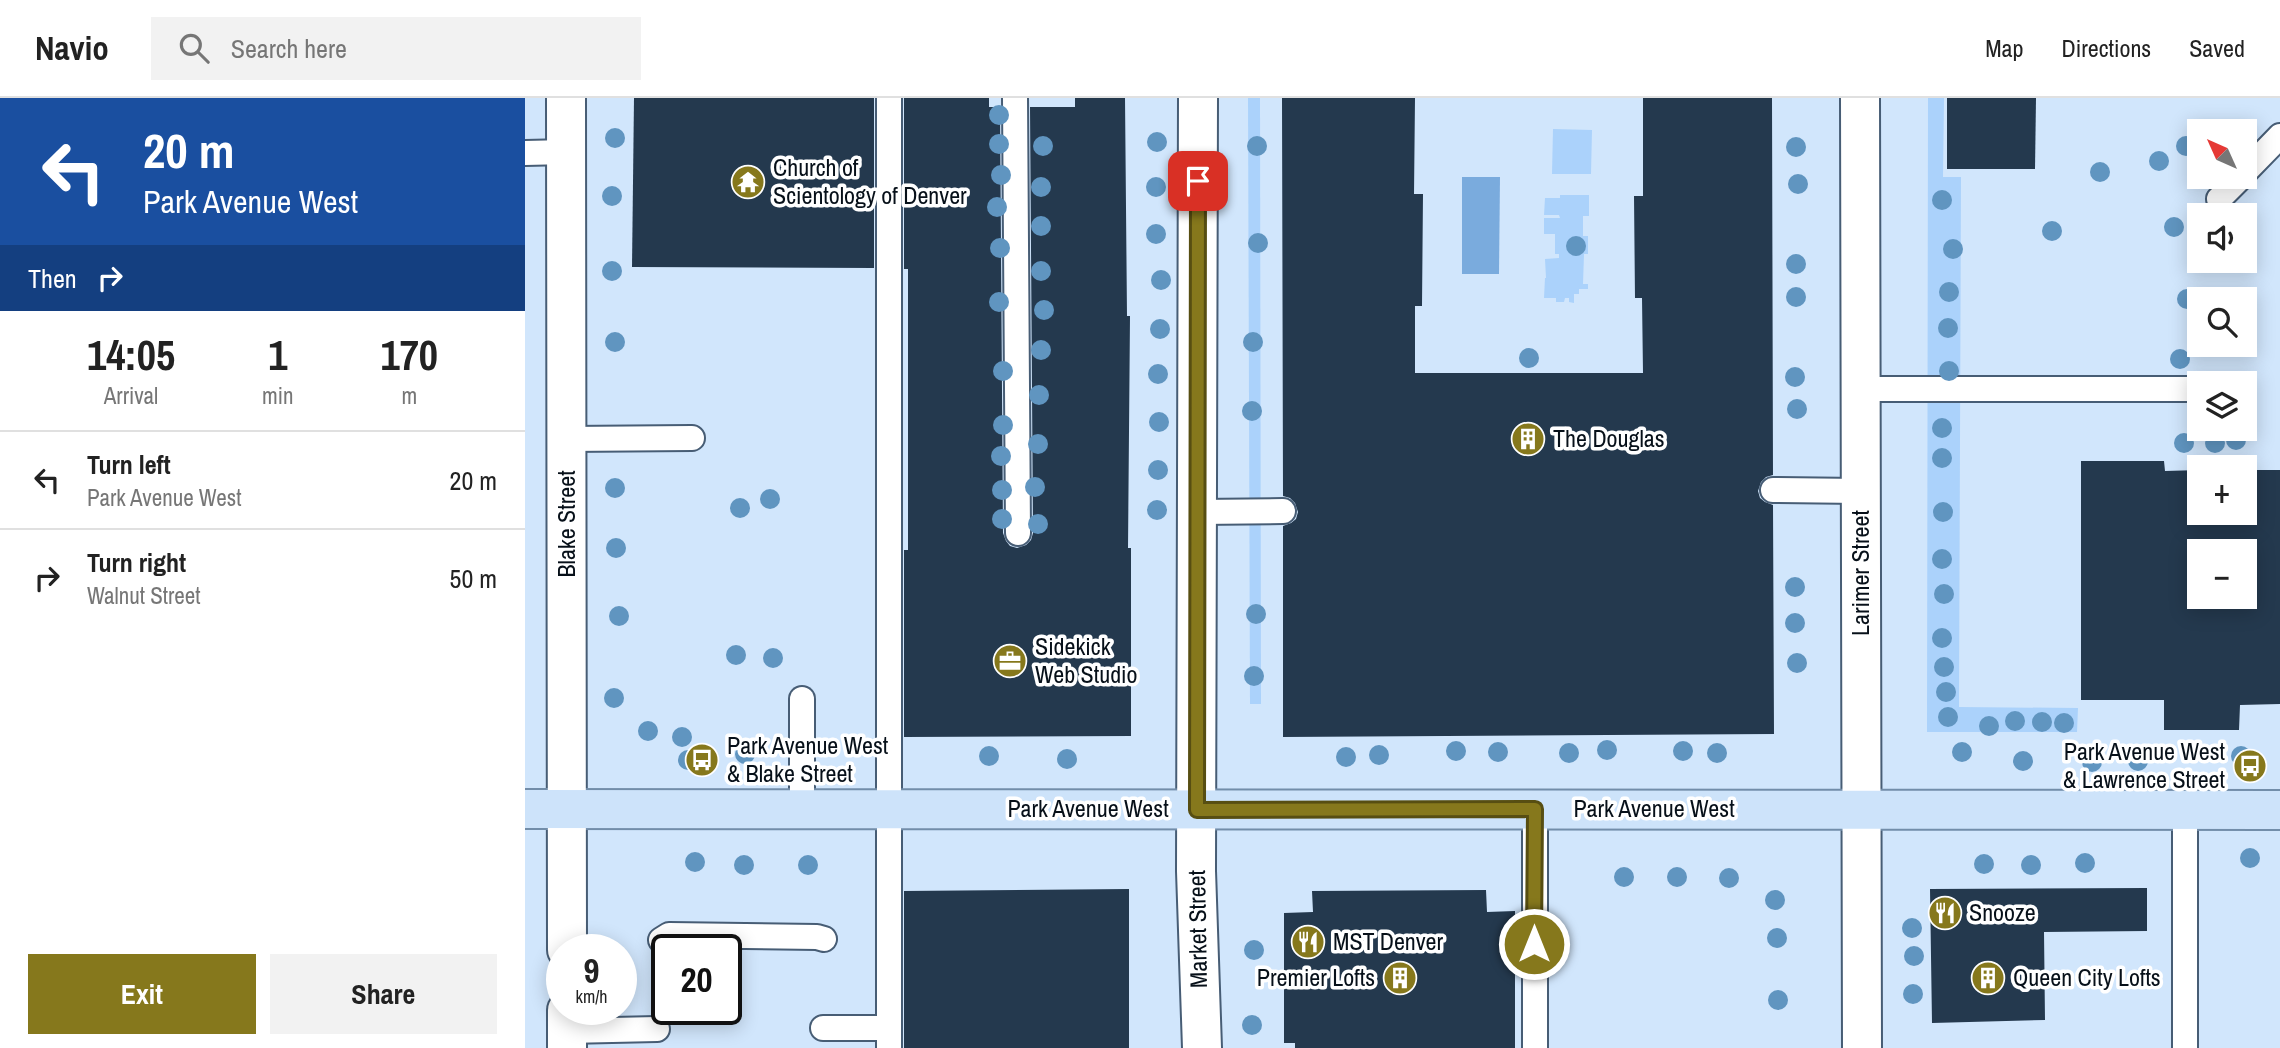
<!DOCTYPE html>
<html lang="en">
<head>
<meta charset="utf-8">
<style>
  body { margin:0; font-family:"Archivo Narrow",sans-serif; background:#f2f2f2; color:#222; height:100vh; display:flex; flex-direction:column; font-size:26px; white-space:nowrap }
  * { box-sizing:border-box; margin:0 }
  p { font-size:23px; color:#767676 }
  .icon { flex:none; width:38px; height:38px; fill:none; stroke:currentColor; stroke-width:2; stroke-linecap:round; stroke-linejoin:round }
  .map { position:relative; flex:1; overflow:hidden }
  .sheet { display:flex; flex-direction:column; background:#fff; width:525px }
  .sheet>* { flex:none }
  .guide { background:#1a4fa0; color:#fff; overflow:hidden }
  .needle { width:46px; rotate:315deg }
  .tools { position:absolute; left:1662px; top:21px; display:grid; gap:14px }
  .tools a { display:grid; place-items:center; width:70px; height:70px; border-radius:0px; background:#fff; box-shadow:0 4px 18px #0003; font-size:35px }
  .speed { position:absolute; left:21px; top:836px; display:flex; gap:14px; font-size:35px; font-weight:700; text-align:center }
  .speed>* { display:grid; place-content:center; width:91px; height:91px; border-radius:50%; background:#fff; box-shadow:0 4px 18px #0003; line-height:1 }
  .speed small { font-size:18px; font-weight:400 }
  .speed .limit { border:4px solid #111; border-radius:10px; background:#fff; color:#111 }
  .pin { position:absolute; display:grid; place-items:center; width:60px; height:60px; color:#fff; margin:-30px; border-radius:14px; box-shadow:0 4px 10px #0006 }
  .me { position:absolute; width:77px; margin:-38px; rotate:0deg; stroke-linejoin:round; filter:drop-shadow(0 0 5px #0008) }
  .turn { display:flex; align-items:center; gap:24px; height:147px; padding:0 28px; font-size:32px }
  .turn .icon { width:91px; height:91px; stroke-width:2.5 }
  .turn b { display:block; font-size:49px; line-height:60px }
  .then { display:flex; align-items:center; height:66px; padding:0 28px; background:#0003; gap:14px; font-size:26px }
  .eta { display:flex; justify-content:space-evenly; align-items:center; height:119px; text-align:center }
  .eta b { font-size:42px; font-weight:700; line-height:49px }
  .button { display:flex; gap:14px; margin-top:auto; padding:14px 28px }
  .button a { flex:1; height:80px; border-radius:0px; background:#86781c; color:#fff; font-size:28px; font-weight:700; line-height:80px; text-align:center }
  .button a+a { background:#f2f2f2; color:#222 }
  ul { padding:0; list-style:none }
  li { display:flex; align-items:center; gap:21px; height:98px; padding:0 28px; border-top:2px solid #e0e0e0 }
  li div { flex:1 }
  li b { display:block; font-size:26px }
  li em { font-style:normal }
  header { display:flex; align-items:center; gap:42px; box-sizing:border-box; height:98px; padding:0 35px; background:#fff; border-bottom:2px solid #e0e0e0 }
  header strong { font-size:33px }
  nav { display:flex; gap:38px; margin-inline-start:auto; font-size:24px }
  .search { width:490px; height:63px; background:#f2f2f2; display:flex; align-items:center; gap:18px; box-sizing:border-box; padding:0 24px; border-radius:0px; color:#767676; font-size:26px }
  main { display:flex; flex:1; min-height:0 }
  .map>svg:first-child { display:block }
  .green { fill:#abd2fb }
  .water { fill:#7aabdd }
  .building { fill:#24394e; fill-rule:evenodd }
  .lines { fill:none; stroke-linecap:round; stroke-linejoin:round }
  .service-casing { stroke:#475d75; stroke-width:28 }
  .tertiary-casing { stroke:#475d75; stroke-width:42 }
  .secondary-casing { stroke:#475d75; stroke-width:42 }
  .primary-casing { stroke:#728da9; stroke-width:42 }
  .service { stroke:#fff; stroke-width:24 }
  .tertiary { stroke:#fff; stroke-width:38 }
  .secondary { stroke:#fff; stroke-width:38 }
  .primary { stroke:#cde3fa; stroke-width:38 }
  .tree { fill:#6095c0 }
  .route-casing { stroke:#574e12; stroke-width:18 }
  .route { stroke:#86781c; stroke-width:12 }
  .labels { text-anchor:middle; stroke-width:7; stroke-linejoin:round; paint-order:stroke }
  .poi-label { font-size:24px; fill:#071019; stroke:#fff; text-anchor:start }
  .street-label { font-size:24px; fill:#071019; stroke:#fff }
</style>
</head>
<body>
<header>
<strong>Navio</strong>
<div class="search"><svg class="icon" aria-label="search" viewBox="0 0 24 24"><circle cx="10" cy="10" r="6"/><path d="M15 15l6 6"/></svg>Search here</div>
<nav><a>Map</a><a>Directions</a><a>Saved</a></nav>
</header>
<main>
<section class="sheet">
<div class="guide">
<div class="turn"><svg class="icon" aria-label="left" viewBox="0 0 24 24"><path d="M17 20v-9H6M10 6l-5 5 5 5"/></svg><div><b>20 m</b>Park Avenue West</div></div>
<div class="then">Then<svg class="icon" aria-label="right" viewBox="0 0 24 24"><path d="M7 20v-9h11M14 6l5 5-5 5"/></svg></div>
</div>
<div class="eta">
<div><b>14:05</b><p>Arrival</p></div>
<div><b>1</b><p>min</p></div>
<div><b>170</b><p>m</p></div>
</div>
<ul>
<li><svg class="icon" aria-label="left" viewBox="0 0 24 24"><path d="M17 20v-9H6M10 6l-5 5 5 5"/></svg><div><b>Turn left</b><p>Park Avenue West</p></div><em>20 m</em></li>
<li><svg class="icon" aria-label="right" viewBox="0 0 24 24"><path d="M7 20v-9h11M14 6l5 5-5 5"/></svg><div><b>Turn right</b><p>Walnut Street</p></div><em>50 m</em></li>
</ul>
<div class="button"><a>Exit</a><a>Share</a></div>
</section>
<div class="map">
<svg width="1755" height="950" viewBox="0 0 1755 950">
  <rect width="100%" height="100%" fill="#d1e6fc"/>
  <!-- green -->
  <g class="green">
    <path d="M723,0H735L736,606H725Z"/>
    <path d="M1403,0H1419L1418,79H1436L1434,609L1553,610L1552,634H1402Z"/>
    <path d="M1028,31L1067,32L1066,76H1027Z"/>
    <path d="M1035,97H1064V118H1058V138H1063V156H1059L1058,186H1063V191H1054V196H1049V205L1044,204V200H1040L1039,204H1031V200H1019L1020,180H1021L1020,161L1034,160V156H1030V136H1019V120H1035L1034,117H1019L1020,100H1035Z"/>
  </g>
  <!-- water -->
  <path class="water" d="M937,79H975L974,176H937Z"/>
  <!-- building -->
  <g class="building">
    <path d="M109,0H349V170L107,169Z"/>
    <path d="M379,0H464V9H475L478,435L481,443L485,448L492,450L501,447L506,442L508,435L505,9H550V0H600L602,218H605L603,450H606V638L379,639V452H383V171H379Z"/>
    <path d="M757,0H890L889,96H898L897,208H890V275H1118L1117,200H1110L1109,98H1118V0H1247L1248,377L1241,379L1236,384L1233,393L1235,400L1240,404L1248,407L1249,636L758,639V428L766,425L771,421L773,414L770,405L765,400L758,398Z"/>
    <path d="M1422,0H1511L1510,71H1422Z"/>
    <path d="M1556,363H1639L1640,373L1675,372V415H1720V372H1755V606L1715,607L1714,632H1639V602H1556ZM1675,453H1720V499H1675Z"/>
    <path d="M1622,790V833L1519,834L1520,922L1407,925L1405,791Z"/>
    <path d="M604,791V950H379V793Z"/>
    <path d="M961,792L962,814L990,813V950H770V945H759V815L788,814L787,793Z"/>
  </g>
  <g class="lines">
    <defs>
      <g id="service">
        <path d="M364,0V950"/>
        <path d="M490,0L493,435"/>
        <path d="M0,55L42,54"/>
        <path d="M1720,74L1755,38"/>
        <path d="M1694,101L1716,79"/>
        <path d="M1335,291H1675"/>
        <path d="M42,341L167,340"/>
        <path d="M1248,392L1335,393"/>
        <path d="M673,414L758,413"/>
        <path d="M1010,711V950"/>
        <path d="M277,712V601"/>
        <path d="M1660,712V950"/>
        <path d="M136,842L144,837L292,839L299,841"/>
        <path d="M298,930H364"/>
        <path d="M42,933L132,931"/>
      </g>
      <path id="tertiary" d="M1335,0L1337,950"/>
      <g id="secondary">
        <path d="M41,0L42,852"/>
        <path d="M673,0L671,773L677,950"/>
        <path d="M42,950V912"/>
      </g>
      <path id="primary" d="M0,711L1755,712"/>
    </defs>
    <!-- service casing -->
    <use href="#service" class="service-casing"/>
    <!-- tertiary casing -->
    <use href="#tertiary" class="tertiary-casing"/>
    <!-- secondary casing -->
    <use href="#secondary" class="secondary-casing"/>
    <!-- primary casing -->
    <use href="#primary" class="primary-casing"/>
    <!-- service -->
    <use href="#service" class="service"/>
    <!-- tertiary -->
    <use href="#tertiary" class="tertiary"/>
    <!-- secondary -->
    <use href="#secondary" class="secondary"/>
    <!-- primary -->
    <use href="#primary" class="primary"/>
  </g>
  <!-- trees -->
  <g class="tree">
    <circle cx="474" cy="17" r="10"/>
    <circle cx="90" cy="40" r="10"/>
    <circle cx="632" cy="44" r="10"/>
    <circle cx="474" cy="46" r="10"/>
    <circle cx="518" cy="48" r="10"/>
    <circle cx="732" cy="48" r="10"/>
    <circle cx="1661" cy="48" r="10"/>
    <circle cx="1271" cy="49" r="10"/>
    <circle cx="1634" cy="63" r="10"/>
    <circle cx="1575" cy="74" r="10"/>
    <circle cx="476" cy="77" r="10"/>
    <circle cx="1273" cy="86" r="10"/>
    <circle cx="516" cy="89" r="10"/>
    <circle cx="631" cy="89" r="10"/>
    <circle cx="87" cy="98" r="10"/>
    <circle cx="1417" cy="102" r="10"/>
    <circle cx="472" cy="109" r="10"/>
    <circle cx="516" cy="128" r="10"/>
    <circle cx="1649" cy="129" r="10"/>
    <circle cx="1527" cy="133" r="10"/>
    <circle cx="631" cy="136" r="10"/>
    <circle cx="733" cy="145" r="10"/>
    <circle cx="1051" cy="148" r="10"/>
    <circle cx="475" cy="150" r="10"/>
    <circle cx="1428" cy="151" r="10"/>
    <circle cx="1271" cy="166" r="10"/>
    <circle cx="87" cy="173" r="10"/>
    <circle cx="516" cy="173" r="10"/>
    <circle cx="636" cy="182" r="10"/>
    <circle cx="1424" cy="194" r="10"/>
    <circle cx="1271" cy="199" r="10"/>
    <circle cx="1662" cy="201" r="10"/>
    <circle cx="474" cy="204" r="10"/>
    <circle cx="519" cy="212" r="10"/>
    <circle cx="1423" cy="230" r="10"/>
    <circle cx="635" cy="231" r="10"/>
    <circle cx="90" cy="244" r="10"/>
    <circle cx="728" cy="244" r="10"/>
    <circle cx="516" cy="252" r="10"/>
    <circle cx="1004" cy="260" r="10"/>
    <circle cx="1655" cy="261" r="10"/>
    <circle cx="478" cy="273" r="10"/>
    <circle cx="1424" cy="273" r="10"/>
    <circle cx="633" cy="276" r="10"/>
    <circle cx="1270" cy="279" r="10"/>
    <circle cx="514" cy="297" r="10"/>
    <circle cx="1272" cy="311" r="10"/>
    <circle cx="727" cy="313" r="10"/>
    <circle cx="634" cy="324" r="10"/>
    <circle cx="478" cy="327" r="10"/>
    <circle cx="1417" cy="330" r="10"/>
    <circle cx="1711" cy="342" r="10"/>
    <circle cx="1659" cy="345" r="10"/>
    <circle cx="1690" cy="345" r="10"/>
    <circle cx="513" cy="346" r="10"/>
    <circle cx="476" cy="358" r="10"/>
    <circle cx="1417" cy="360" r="10"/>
    <circle cx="633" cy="372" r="10"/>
    <circle cx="510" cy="389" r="10"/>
    <circle cx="90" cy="390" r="10"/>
    <circle cx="477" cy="392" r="10"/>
    <circle cx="245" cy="401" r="10"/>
    <circle cx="215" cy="410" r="10"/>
    <circle cx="632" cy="412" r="10"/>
    <circle cx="1418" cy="414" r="10"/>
    <circle cx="477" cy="421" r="10"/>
    <circle cx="513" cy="426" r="10"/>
    <circle cx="91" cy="450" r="10"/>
    <circle cx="1417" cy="461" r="10"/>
    <circle cx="1270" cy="489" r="10"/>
    <circle cx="1419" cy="496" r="10"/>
    <circle cx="731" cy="516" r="10"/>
    <circle cx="94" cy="518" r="10"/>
    <circle cx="1270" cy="525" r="10"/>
    <circle cx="1417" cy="540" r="10"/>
    <circle cx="211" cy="557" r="10"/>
    <circle cx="248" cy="560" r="10"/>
    <circle cx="1272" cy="565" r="10"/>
    <circle cx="1419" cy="569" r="10"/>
    <circle cx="729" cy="578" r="10"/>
    <circle cx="1421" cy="594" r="10"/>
    <circle cx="89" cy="600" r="10"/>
    <circle cx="1423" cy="619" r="10"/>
    <circle cx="1490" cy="623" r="10"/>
    <circle cx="1517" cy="624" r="10"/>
    <circle cx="1539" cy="625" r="10"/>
    <circle cx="1464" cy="628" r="10"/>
    <circle cx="123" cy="633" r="10"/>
    <circle cx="157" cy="639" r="10"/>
    <circle cx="1082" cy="652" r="10"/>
    <circle cx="931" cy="653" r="10"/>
    <circle cx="1158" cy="653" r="10"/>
    <circle cx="973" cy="654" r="10"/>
    <circle cx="1437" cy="654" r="10"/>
    <circle cx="1044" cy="655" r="10"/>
    <circle cx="1192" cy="655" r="10"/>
    <circle cx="220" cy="656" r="10"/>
    <circle cx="854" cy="657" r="10"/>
    <circle cx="464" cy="658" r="10"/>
    <circle cx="1716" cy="658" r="10"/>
    <circle cx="821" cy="659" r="10"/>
    <circle cx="542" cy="661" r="10"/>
    <circle cx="163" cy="662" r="10"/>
    <circle cx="1498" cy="663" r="10"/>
    <circle cx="1613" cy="663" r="10"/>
    <circle cx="1567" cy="664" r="10"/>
    <circle cx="1725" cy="760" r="10"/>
    <circle cx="170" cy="764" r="10"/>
    <circle cx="1560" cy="765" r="10"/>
    <circle cx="1459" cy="766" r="10"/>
    <circle cx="219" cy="767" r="10"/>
    <circle cx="283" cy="767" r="10"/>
    <circle cx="1506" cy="767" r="10"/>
    <circle cx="1099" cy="779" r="10"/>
    <circle cx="1152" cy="779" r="10"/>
    <circle cx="1204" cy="780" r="10"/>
    <circle cx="1250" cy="802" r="10"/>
    <circle cx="1387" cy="830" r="10"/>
    <circle cx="1252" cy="840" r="10"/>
    <circle cx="729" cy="852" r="10"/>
    <circle cx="1389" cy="858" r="10"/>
    <circle cx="1388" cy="896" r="10"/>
    <circle cx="1253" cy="902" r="10"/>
    <circle cx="727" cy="927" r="10"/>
  </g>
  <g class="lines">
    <defs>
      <path id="route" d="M673,83L672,712L1010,711L1009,846"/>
    </defs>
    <!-- route casing -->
    <use href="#route" class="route-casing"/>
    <!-- route -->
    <use href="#route" class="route"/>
  </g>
  <!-- icons -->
  <defs>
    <symbol id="temple-disc" viewBox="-11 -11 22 22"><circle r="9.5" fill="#86781c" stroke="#fff"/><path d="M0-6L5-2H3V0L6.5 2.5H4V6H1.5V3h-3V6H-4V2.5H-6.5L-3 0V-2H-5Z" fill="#fff"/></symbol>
    <symbol id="building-disc" viewBox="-11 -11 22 22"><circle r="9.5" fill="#86781c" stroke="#fff"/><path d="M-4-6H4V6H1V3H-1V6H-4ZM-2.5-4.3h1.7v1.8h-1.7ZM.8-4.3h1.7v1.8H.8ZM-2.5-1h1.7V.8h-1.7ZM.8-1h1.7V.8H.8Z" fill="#fff"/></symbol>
    <symbol id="office-disc" viewBox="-11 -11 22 22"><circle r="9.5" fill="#86781c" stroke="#fff"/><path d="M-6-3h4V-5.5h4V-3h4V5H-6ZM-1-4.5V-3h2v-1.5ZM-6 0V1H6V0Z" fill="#fff"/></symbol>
    <symbol id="bus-disc" viewBox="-11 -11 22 22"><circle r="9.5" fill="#86781c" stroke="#fff"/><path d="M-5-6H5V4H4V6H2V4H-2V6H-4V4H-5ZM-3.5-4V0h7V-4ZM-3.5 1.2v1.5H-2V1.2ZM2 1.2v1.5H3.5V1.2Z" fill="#fff"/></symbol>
    <symbol id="restaurant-disc" viewBox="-11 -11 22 22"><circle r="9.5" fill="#86781c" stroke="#fff"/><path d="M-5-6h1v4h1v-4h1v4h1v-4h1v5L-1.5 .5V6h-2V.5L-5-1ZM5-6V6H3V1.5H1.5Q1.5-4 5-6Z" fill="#fff"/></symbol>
  </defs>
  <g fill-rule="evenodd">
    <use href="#temple-disc" x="204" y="65" width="38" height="38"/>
    <use href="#building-disc" x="984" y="322" width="38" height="38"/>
    <use href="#office-disc" x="466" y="544" width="38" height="38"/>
    <use href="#bus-disc" x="158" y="643" width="38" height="38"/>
    <use href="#bus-disc" x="1706" y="649" width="38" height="38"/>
    <use href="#restaurant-disc" x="1401" y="796" width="38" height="38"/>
    <use href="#restaurant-disc" x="764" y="825" width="38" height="38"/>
    <use href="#building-disc" x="856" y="861" width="38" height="38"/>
    <use href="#building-disc" x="1444" y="861" width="38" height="38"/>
  </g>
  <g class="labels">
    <!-- poi labels -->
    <g class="poi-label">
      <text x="248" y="78">Church of<tspan x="248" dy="28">Scientology of Denver</tspan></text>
      <text x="1028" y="349">The Douglas</text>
      <text x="510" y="557">Sidekick<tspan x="510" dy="28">Web Studio</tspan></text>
      <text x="202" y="656">Park Avenue West<tspan x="202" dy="28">&amp; Blake Street</tspan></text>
      <text x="1700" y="662" text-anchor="end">Park Avenue West<tspan x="1700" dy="28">&amp; Lawrence Street</tspan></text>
      <text x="1444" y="823">Snooze</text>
      <text x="808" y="852">MST Denver</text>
      <text x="850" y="888" text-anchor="end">Premier Lofts</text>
      <text x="1488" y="888">Queen City Lofts</text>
    </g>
    <!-- street labels -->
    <g class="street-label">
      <text transform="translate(42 426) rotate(-90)" y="8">Blake Street</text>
      <text transform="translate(1336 475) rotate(-90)" y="8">Larimer Street</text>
      <text x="563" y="719">Park Avenue West</text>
      <text x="1129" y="719">Park Avenue West</text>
      <text transform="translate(673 831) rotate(-91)" y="8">Market Street</text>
    </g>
  </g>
</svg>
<div class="tools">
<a><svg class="needle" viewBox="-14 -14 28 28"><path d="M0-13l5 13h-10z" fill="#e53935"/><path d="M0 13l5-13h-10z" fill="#767676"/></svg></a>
<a><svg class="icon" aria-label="sound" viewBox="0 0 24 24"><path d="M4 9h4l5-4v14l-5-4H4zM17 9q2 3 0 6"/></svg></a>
<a><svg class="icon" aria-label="search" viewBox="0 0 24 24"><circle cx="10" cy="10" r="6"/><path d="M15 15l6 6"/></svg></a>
<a><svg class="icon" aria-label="layers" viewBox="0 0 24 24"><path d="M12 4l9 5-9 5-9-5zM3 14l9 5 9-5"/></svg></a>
<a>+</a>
<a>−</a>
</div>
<div class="speed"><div>9<small>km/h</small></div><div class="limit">20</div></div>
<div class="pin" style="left:673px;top:83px;background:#d93025"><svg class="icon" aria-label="arrive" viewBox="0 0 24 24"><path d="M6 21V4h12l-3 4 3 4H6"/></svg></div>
<svg class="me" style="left:1009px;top:846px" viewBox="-20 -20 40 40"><circle r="17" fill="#86781c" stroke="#fff" stroke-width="3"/><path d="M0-11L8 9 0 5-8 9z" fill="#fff"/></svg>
</div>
</main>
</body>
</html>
